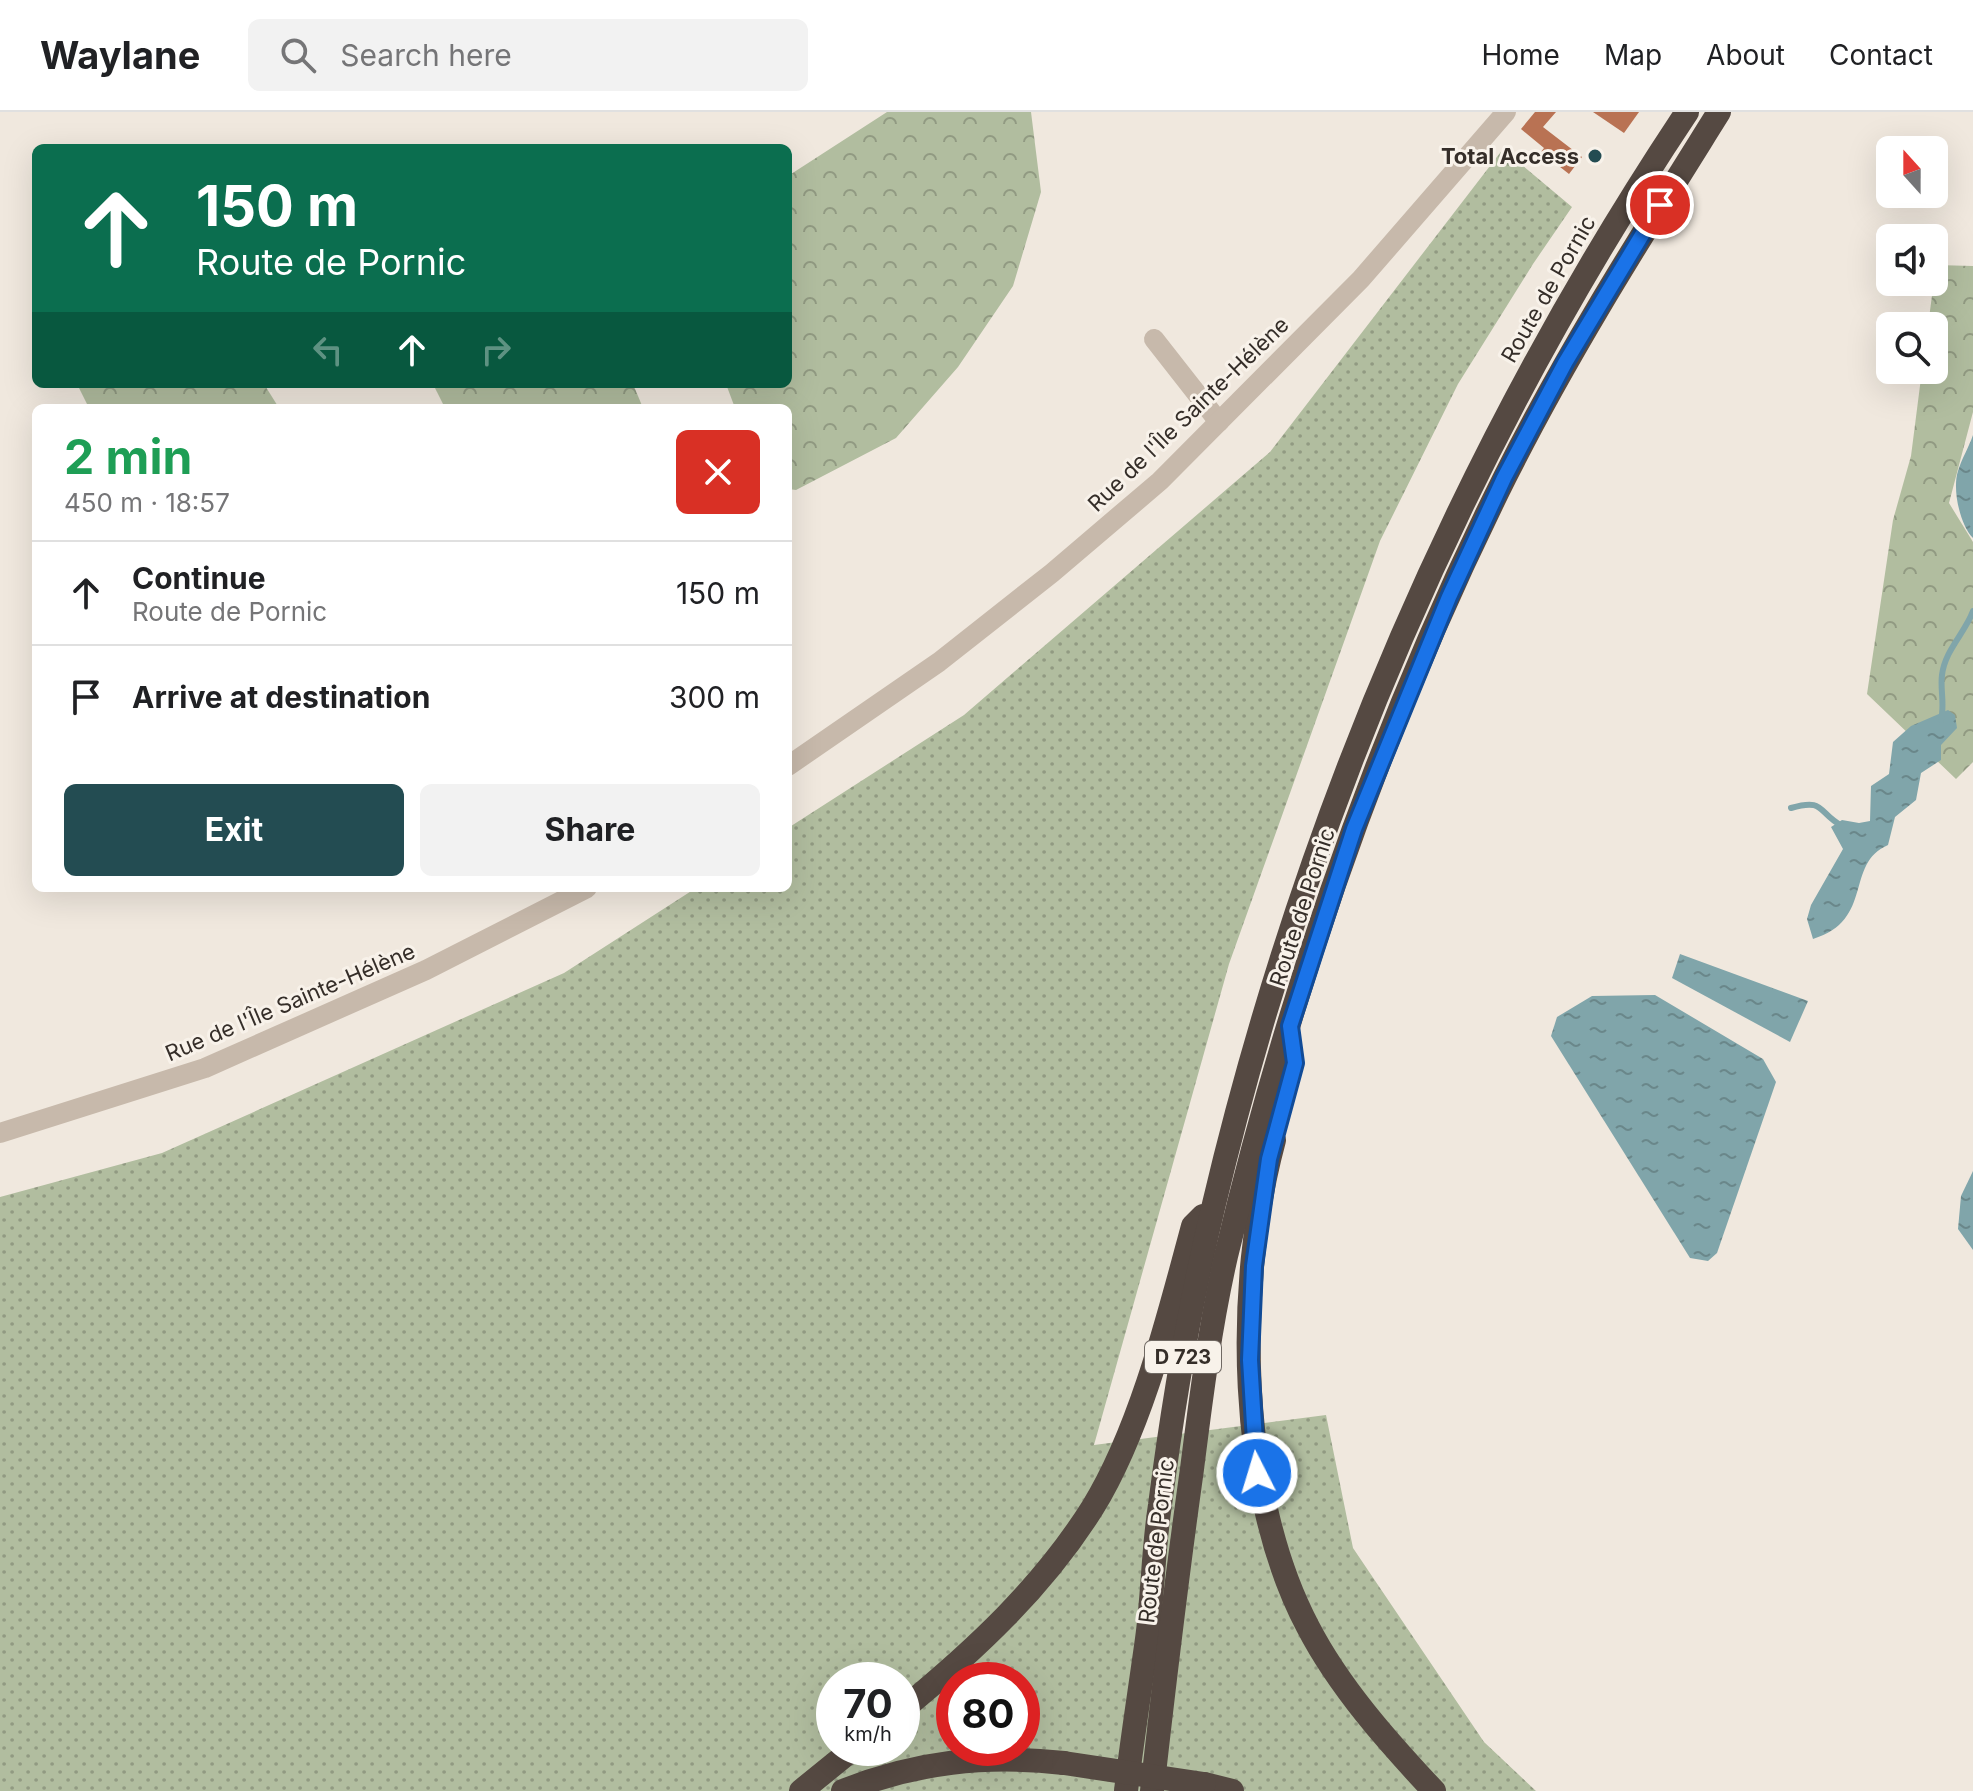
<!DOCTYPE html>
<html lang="en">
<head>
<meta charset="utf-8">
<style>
  body { margin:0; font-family:Inter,sans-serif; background:#f2f2f2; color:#202124; height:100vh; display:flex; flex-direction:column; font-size:30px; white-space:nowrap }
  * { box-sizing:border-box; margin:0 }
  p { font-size:26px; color:#757577 }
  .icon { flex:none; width:44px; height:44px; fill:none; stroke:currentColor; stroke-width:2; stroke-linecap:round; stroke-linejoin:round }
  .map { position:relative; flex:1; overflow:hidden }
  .drawer { position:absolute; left:32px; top:292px; width:760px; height:488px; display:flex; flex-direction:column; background:#fff; border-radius:12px; box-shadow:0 8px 32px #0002 }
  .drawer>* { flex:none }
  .hud { position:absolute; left:32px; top:32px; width:760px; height:244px; border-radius:12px; box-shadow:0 8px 32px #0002; background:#0b6e4f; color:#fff; overflow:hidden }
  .needle { width:52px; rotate:339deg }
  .tools { position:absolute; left:1876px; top:24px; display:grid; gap:16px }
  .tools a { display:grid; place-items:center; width:72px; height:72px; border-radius:12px; background:#fff; box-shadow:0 8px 32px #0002; font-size:40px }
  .speed { position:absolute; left:816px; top:1550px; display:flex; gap:16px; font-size:40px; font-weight:700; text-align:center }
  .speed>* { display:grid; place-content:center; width:104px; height:104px; border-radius:50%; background:#fff; box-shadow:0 8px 32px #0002; line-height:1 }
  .speed small { font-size:20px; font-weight:400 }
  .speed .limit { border:12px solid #d22; background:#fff; color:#111 }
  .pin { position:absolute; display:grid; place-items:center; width:68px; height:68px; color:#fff; margin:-34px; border:4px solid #fff; border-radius:50%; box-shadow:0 2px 8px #0007 }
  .me { position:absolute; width:88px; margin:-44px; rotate:355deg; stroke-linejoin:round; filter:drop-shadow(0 0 6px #0008) }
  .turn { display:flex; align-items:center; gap:28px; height:168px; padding:0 32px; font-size:36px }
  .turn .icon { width:104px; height:104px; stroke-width:2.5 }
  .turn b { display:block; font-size:56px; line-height:68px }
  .lanes { display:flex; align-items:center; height:76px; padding:0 32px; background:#0003; justify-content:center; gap:40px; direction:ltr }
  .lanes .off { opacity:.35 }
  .round { display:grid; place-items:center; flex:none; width:84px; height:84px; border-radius:12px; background:#f2f2f2 }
  .headline { display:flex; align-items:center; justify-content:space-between; height:136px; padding:0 32px }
  h1 { font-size:48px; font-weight:700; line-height:60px; color:#1e9e55 }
  .button { display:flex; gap:16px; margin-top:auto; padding:16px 32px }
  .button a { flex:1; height:92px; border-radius:12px; background:#234c52; color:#fff; font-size:32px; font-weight:700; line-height:92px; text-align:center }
  .button a+a { background:#f2f2f2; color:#202124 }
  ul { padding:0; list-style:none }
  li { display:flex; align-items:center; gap:24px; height:104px; padding:0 32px; border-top:2px solid #e0e0e0 }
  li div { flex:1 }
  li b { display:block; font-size:30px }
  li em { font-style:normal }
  header { display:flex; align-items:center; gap:48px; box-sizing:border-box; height:112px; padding:0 40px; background:#fff; border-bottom:2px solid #e0e0e0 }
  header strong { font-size:38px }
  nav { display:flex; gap:44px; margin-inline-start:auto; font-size:28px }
  .search { width:560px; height:72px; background:#f2f2f2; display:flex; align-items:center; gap:20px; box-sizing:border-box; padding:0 28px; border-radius:12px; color:#757577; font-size:30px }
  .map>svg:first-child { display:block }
  .green { fill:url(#green-dots); fill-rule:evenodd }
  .forest { fill:url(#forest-crowns) }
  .water { fill:url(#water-ripples) }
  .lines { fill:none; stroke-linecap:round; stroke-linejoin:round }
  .stream { stroke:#80a5aa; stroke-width:6 }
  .building { fill:#b97253 }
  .street { stroke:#c7b9ab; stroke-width:20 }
  .highway { stroke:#554942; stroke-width:24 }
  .highway-bridge { stroke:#554942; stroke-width:24 }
  .route-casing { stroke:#114b97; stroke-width:20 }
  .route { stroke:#1a73e8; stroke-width:14 }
  .poi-dot { fill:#234c52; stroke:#f8f2ea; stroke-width:3 }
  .labels { text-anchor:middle; stroke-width:6; stroke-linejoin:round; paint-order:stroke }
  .shield { fill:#f8f2ea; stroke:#706963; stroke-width:2 }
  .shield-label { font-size:20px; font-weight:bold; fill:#352e29 }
  .poi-label { font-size:22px; font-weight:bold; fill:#352e29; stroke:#f8f2ea; text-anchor:end }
  .street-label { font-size:22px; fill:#352e29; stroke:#f8f2ea }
</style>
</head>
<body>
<header>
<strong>Waylane</strong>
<div class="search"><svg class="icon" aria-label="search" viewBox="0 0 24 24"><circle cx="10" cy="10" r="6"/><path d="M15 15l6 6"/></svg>Search here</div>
<nav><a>Home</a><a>Map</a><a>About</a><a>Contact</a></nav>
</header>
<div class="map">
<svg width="1973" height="1679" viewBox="0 0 1973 1679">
  <defs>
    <pattern id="green-dots" width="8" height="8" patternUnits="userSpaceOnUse" patternTransform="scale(2)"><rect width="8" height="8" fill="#b1bd9f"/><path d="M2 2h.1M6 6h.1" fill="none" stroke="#919a82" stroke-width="1.8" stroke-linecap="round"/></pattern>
    <pattern id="forest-crowns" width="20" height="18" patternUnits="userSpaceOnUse" patternTransform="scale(2)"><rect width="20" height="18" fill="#b1bd9f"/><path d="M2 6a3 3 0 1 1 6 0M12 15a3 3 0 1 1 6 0" fill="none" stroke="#919a82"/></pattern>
    <pattern id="water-ripples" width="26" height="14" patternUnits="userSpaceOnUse" patternTransform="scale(2)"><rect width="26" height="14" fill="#80a5aa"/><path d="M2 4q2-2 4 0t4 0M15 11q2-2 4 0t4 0" fill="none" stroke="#6a878a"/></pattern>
  </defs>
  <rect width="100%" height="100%" fill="#f0e8de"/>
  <!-- green -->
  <path class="green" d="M1503,37L1572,95L1533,152L1458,272L1380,429L1229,852L1094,1333L1326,1303L1353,1436L1484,1630L1536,1679H0V1085L162,1041L564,861L696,776H788V716L964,603L1270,340ZM834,1568H902V1636H834ZM954,1568H1022V1636H954Z"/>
  <!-- forest -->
  <g class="forest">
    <path d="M887,0H1031L1041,80L1013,174L958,255L896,326L796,378L788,377V296H735L726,272H788V64Z"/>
    <path d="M1936,153L1973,154V300L1949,391L1973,430V650L1956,667L1867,582L1893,408L1911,344L1922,258H1934V214H1928Z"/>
    <path d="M77,272H264L279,296H89Z"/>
    <path d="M433,272H633L643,296H445Z"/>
  </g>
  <!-- water -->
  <g class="water">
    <path d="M1973,323V426C1960,413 1952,377 1958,359C1962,346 1969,335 1973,323Z"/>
    <path d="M1948,598L1955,603L1957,616L1941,633V648L1921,661L1916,688L1895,705L1888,733C1844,752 1875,808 1813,827L1807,807L1811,793L1843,737L1831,715L1842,708L1859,711L1870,709L1871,674L1889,662L1893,630L1911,614Z"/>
    <path d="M1680,842L1808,889L1790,930L1672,866Z"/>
    <path d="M1655,883L1763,947L1776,970L1717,1141L1708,1149L1690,1146L1551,924L1557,905L1592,884Z"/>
    <path d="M1973,1059V1138L1958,1117L1961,1084Z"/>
  </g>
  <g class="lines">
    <!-- stream -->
    <g class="stream">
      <path d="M1941,608C1945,592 1940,578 1942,563C1945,538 1965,521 1973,499"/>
      <path d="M1791,696C1825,686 1817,700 1842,714"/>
    </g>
  </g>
  <!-- building -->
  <g class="building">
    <path d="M1535,0H1556L1543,15L1582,45L1569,62L1541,40L1544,36L1521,17Z"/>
    <path d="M1593,0H1639L1624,21Z"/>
  </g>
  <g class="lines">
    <!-- street -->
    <g class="street">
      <path d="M1154,227L1219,310"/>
      <path d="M788,654L939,550L1052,461L1160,369L1361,167L1506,0"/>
      <path d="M0,1021L205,956L426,858L587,776"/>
    </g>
    <!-- highway -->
    <g class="highway">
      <path d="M1274,1028C1235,1172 1237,1381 1308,1515C1339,1575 1388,1630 1434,1679"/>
      <path d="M902,1598C975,1538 1043,1475 1093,1395C1141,1317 1169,1203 1193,1114L1203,1104"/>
      <path d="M1204,1672L1232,1679"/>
      <path d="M801,1679L854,1636"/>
      <path d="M843,1679C916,1650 986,1642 1064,1651"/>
      <path d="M1126,1679C1132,1628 1140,1578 1147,1527C1153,1483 1153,1438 1160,1393C1173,1292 1190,1191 1214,1092C1306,703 1465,333 1687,0"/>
      <path d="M1152,1679C1164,1572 1177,1464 1192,1357C1201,1286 1210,1214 1226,1144C1290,877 1382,611 1505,365C1568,239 1644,120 1719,0"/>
    </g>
    <!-- highway-bridge -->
    <path class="highway-bridge" d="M1064,1651L1204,1672"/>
  </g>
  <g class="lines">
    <defs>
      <path id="route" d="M1257,1361L1250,1248L1254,1154L1269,1047L1295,951L1290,914L1354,717L1449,485L1504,366L1565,251L1660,93"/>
    </defs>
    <!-- route casing -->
    <use href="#route" class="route-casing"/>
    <!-- route -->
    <use href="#route" class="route"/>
  </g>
  <!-- markers -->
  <circle class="poi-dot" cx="1595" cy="44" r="8"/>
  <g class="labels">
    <!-- shield labels -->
    <rect class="shield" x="1145" y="1229" width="76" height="32" rx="6"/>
    <g class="shield-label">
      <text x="1183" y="1252">D 723</text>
    </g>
    <!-- poi labels -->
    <g class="poi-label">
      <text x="1579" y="52">Total Access</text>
    </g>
    <!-- street labels -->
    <g class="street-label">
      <text transform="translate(1548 177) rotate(-60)" y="8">Route de Pornic</text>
      <text transform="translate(1188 302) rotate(-44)" y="8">Rue de l'Île Sainte-Hélène</text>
      <text transform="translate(1302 795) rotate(-72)" y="8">Route de Pornic</text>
      <text transform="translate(290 890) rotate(-23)" y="8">Rue de l'Île Sainte-Hélène</text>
      <text transform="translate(1156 1429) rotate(-83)" y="8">Route de Pornic</text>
    </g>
  </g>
</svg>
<div class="tools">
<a><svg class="needle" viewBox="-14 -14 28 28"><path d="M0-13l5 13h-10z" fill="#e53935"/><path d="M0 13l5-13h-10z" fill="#757577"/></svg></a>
<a><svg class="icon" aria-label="sound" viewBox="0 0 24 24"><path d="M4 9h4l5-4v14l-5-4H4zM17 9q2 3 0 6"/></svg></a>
<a><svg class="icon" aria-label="search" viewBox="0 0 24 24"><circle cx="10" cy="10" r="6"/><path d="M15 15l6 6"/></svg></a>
</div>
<div class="speed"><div>70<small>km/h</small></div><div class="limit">80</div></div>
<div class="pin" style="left:1660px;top:93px;background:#d93025"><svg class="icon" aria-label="arrive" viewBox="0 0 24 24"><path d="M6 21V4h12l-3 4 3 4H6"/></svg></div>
<svg class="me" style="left:1257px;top:1361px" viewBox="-20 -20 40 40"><circle r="17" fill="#1a73e8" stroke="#fff" stroke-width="3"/><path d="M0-11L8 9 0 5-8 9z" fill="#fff"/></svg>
<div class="hud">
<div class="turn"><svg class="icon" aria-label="ahead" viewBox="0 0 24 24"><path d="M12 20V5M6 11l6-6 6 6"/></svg><div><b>150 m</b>Route de Pornic</div></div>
<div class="lanes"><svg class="icon off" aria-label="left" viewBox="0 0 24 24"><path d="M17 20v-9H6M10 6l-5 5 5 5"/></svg><svg class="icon" aria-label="ahead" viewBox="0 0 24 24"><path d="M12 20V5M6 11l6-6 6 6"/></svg><svg class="icon off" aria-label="right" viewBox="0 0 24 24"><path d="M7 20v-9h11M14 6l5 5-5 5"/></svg></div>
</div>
<section class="drawer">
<div class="headline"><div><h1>2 min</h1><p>450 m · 18:57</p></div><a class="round" style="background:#d93025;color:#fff"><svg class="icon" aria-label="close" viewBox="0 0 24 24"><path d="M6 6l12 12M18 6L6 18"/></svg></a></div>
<ul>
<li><svg class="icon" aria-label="ahead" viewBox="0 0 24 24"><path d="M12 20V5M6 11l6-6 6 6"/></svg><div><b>Continue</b><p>Route de Pornic</p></div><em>150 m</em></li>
<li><svg class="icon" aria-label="arrive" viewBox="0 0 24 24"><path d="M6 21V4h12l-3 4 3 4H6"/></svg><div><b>Arrive at destination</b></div><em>300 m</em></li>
</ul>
<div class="button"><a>Exit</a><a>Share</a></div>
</section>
</div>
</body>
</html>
